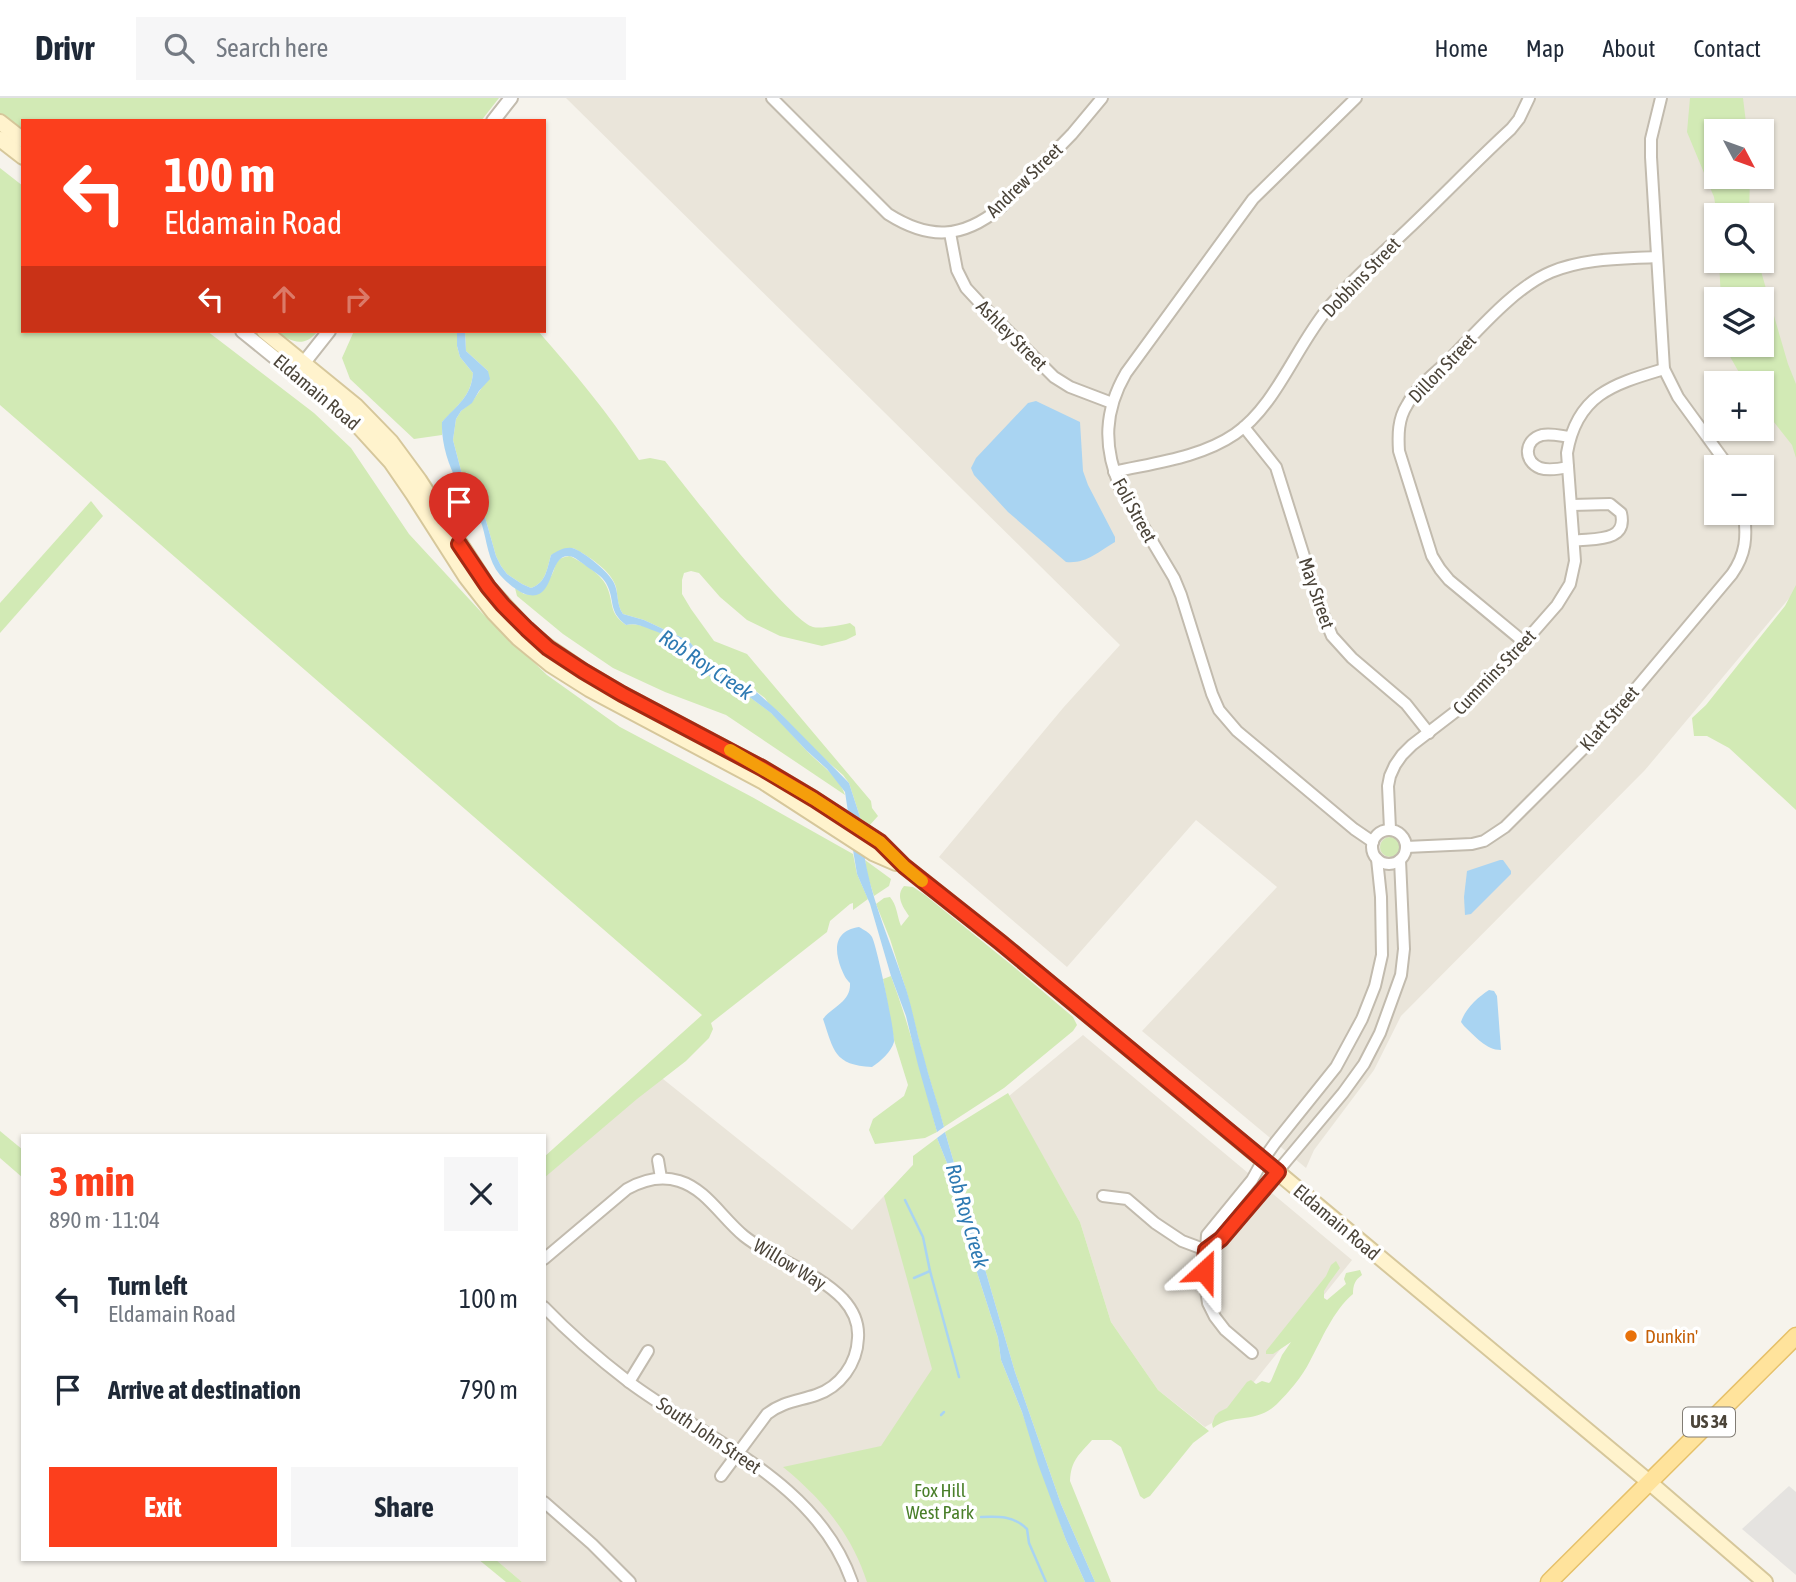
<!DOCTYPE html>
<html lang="en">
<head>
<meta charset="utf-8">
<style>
  body { margin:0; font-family:"Asap Condensed",sans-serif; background:#f6f6f7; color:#1f2937; height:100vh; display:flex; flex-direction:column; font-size:26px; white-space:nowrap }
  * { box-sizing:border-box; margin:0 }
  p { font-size:23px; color:#747a83 }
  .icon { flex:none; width:38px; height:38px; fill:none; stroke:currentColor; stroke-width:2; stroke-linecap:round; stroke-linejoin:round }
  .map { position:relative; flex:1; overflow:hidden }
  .details { position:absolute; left:21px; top:1036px; width:525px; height:427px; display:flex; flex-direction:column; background:#fff; border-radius:0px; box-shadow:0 2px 5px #0004 }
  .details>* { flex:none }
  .top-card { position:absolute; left:21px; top:21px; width:525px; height:214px; border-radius:0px; box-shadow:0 2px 5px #0004; background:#fc3f1d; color:#fff; overflow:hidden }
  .needle { width:46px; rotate:131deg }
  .fabs { position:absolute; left:1704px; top:21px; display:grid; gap:14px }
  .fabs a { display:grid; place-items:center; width:70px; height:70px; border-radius:0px; background:#fff; box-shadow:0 2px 5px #0004; font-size:35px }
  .pin { position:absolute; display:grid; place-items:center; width:60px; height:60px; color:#fff; margin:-72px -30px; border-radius:50% 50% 50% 0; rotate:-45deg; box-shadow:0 0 7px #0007 }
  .pin .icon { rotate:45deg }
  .me { position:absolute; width:77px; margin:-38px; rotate:24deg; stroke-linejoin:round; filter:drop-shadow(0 0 5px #0008) }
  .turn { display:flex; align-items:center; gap:24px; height:147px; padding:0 28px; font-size:32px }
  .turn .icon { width:91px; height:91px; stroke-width:2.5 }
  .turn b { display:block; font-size:49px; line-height:60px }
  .lanes { display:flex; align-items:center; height:66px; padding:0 28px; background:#0003; justify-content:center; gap:35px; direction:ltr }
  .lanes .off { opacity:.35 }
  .round { display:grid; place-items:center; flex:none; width:74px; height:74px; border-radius:0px; background:#f6f6f7 }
  .head { display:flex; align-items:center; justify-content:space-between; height:119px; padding:0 28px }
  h1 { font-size:42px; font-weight:700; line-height:52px; color:#fc3f1d }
  .primary-button { display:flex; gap:14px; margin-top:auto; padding:14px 28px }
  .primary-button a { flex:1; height:80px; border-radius:0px; background:#fc3f1d; color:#fff; font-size:28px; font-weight:700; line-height:80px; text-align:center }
  .primary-button a+a { background:#f6f6f7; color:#1f2937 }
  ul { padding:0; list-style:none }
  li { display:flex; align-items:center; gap:21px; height:91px; padding:0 28px }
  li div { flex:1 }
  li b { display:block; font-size:26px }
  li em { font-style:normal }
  header { display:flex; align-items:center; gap:42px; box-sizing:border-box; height:98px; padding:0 35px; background:#fff; border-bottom:2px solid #e0e1e3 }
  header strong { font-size:33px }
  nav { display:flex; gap:38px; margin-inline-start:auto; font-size:24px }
  .search { width:490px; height:63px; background:#f6f6f7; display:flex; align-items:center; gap:18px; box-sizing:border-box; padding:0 24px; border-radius:0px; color:#747a83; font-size:26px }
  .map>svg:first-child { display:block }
  .residential { fill:#eae5da; fill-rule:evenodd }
  .green { fill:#d2eab5 }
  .parking { fill:#e5e3e0 }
  .water { fill:#a9d4f2 }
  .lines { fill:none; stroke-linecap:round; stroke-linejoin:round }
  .stream { stroke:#a9d4f2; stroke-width:2.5 }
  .minor-casing { stroke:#c2bbae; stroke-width:14 }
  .tertiary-casing { stroke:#c2bbae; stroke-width:16 }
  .secondary-casing { stroke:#d6c79b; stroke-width:18 }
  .primary-casing { stroke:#e6c16a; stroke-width:19 }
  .minor { stroke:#fff; stroke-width:10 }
  .tertiary { stroke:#fff; stroke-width:12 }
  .secondary { stroke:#fff3cd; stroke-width:14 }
  .primary { stroke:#ffe39c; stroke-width:16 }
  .route-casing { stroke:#a42913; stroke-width:18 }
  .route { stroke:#fc3f1d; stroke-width:12 }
  .slow { stroke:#f59e0b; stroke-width:12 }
  .food-dot { fill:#e8710a; stroke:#fff; stroke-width:2.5 }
  .labels { text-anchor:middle; stroke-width:7; stroke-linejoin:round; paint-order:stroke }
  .shield { fill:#fff; stroke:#817c74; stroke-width:2 }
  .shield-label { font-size:18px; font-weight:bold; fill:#4b4439 }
  .street-label { font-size:19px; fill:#4b4439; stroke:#fff }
  .food-label { font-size:19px; fill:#c56008; stroke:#fff; text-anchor:start }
  .park-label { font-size:19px; fill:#4a7f2a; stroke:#fff }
  .water-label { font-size:21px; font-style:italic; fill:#2e7ab2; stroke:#fff }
</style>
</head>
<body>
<header>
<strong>Drivr</strong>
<div class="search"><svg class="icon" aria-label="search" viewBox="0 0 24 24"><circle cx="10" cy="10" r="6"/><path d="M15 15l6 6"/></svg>Search here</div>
<nav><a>Home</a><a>Map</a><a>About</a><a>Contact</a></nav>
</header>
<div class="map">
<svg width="1796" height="1484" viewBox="0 0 1796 1484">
  <rect width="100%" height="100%" fill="#f6f3ec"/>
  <!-- residential -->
  <g class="residential">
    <path d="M566,0H1796V492L1645,672L1401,918L1374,972L1314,1052L1306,1070L1142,933L1277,789L1196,722L1067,869L939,759L1063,610L1120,547ZM1717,33H1762V79H1717ZM1717,117H1762V163H1717ZM1717,201H1762V247H1717ZM1717,285H1762V331H1717ZM1717,369H1762V415H1717Z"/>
    <path d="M1083,937L1352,1162L1229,1315L1205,1329L1158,1292L1111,1224L1080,1124L1009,998Z"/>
    <path d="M653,973L852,1132L913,1067L1068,1484H522L495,1461H544V1068Z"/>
  </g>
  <!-- green -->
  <g class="green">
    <path d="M0,0H499L481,23H23V34L0,17Z"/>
    <path d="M1690,0H1743L1747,33H1717V79H1750L1749,117H1717L1714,99L1687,34Z"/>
    <path d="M0,70L23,88V233H207L314,315L351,350L409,436L482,515L547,577L620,629L752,699L853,756L857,776L868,801L853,812V805L850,806L830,823L827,834L711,925L713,931L709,940L686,963L637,1001L544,1080V1059L702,917L0,307Z"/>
    <path d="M1719,163H1758L1788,266L1796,286V360L1792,347L1762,309V285H1745L1728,255L1727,247H1762V201H1721Z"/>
    <path d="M273,233H318C302,252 291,242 273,233Z"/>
    <path d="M354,233H457V248L460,259L473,275C471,298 458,307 442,324V337L414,341L350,281L342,260Z"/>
    <path d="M465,233H538C574,274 609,316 639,362L650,360L665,363C686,389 790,524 813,529C821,531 841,527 850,525L855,529L856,537L846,542L822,548L780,538L747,522L720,499L699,475L691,473L684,475L682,482V496L691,511L714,543L747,556L871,703L872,710L878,718L869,728L861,722L849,685L843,677L811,649L779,614L770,608L765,600L753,591L737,586L711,570L689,543L644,522L623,516C617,507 618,499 616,489C611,472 588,458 573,450L551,457C547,471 546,485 531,490L522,486L507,476L501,468L496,458L483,412L464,384L453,342L456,321L461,313L472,304L485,285L488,273L466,253Z"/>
    <path d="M91,403L103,418L0,535V505Z"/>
    <path d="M570,458C582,464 600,475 606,487C615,505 607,513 626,527C655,520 708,568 731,586C744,595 757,604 770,614C784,626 794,640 807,653C820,667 839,678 845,697L726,617L665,594L613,570L563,536L517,498L515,490L524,496L532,497C537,492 544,487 549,481C558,471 551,460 570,458Z"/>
    <path d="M1796,487V712L1729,650L1707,638H1694L1692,620L1706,607L1785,508Z"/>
    <circle cx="1390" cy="749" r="10"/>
    <path d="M865,762L891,781L889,788L874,798L867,776Z"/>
    <path d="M904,788L913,789L925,797L1014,869L1073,919L1077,927L1073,933L1004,990L944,1029L924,962L907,895L890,841L876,806L884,800L890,799C897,807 897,818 901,828L909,818C903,809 895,798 904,788Z"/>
    <path d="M891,878C910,929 923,981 937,1034L925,1040L875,1046L869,1032L873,1021L904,998L908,987L894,942L883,881Z"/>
    <path d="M1008,995L1080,1124L1111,1224L1158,1292L1209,1333L1193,1345L1150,1398L1144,1401L1140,1398L1121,1349L1111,1342H1092C1079,1357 1071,1362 1070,1383L1111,1484H1095L1061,1406L1015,1274L945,1034Z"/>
    <path d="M0,1033L23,1052V1080L0,1060Z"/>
    <path d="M937,1040L949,1070L974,1165L998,1240L1001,1262L1022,1314L1066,1442L1085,1484H867C851,1435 822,1401 783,1369L881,1348L932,1271L884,1098L913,1067V1058Z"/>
    <path d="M1336,1163L1340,1170L1329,1185L1324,1193V1200L1327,1202L1346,1186L1344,1181L1346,1175L1360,1172L1362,1177C1355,1182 1353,1187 1353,1196C1333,1213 1322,1241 1310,1263C1302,1279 1289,1294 1277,1306C1255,1327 1234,1314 1213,1330L1212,1326L1215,1318L1219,1314L1227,1310L1247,1284L1251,1282L1256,1286L1262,1283L1269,1285L1271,1283L1282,1257L1291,1244L1273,1256H1266V1253L1326,1178L1331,1167Z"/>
    <path d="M478,1461H495L522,1484H506Z"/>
  </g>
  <!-- parking -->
  <path class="parking" d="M1789,1388L1796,1394V1477L1742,1431Z"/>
  <!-- water -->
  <g class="water">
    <path d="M457,233H465L466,253L488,273L490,281L479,293L472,305L461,313L456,321L453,342L464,384L483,412L496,458L501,468L507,476L522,486L531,490C546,485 547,471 551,457C558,453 564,449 572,450C582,452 610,475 614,485C619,495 616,506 623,516L644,522L689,543L711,570L737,586L753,591L779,614L849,685L861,722L848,714L845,694L827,671L806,652L771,615L740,592C713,593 702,566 685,551C675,540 660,535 647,530C639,527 634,525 626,527C607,512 616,503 606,485C602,478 593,473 586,468C582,465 577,461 573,459C546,450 558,507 525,496C517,493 506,484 500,477C488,463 487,443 482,427C476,411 466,399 458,385C448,367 441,344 442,324C458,306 471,299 473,275L460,259L457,248Z"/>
    <path d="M1036,303L1080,324L1083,373L1088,387L1115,439V444C1098,454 1086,466 1066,464L1008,414L974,377L971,370L976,360L1028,305Z"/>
    <path d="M852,746L864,755C871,803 892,847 907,894C913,914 917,936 923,956C929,981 938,1005 944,1029L937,1034L918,967L906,918L891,878L870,806L857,776Z"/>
    <path d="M1500,762H1503L1511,773V776L1471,816L1465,817L1464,799L1467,773Z"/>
    <path d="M859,829C864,832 869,834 872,839C877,849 895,934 894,944C891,954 881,963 872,969C834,967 834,953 823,921C833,908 851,904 850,885C845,880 844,877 841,870C834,851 834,833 859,829Z"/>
    <path d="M1489,892L1494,893L1497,898L1501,952C1486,952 1475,938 1464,928L1461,924C1465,911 1478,899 1489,892Z"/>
    <path d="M945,1034L1015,1274L1061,1406L1095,1484H1085L1066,1442L1038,1366L1022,1314L1001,1262L998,1240L974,1165L949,1070L937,1040Z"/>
  </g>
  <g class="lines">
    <!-- stream -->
    <g class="stream">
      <path d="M905,1102L923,1139L930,1173L959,1279"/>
      <path d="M914,1180L930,1173"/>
      <path d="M941,1317L944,1314"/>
      <path d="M981,1419C999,1418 1014,1418 1027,1431L1029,1445L1046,1484"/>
    </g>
    <defs>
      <g id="minor">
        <path d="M772,0L888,116C929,142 962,141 1000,110L1072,36L1102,0"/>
        <path d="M1356,0L1253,101L1126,275C1104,313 1103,348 1120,389L1174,480L1181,497L1212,596L1219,612L1237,633L1354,731L1373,744"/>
        <path d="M1661,0L1651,41V59L1664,271L1678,299L1729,369"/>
        <path d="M950,135L957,172L966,190L979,204L1054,279L1070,289L1112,305"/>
        <path d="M1244,329L1276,369L1319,506L1332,538L1352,560L1406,606L1429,635"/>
        <path d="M1568,369C1559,371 1549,373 1540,370C1523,363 1524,342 1542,337C1551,335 1561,338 1570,339"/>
        <path d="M1114,374C1153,365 1200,360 1235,336C1276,308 1296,248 1329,209C1352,181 1382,156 1408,131C1443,98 1476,63 1511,31L1519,21L1529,0"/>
        <path d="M1572,407L1610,406L1621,415C1628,445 1593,440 1574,443"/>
        <path d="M1525,545L1449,482L1440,471L1432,458L1399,353C1398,337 1398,321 1407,307C1416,290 1433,277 1447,264C1476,235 1513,190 1551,174C1585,160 1621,161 1656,159"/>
        <path d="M1390,731L1388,688L1390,678L1395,667L1402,657L1412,647L1468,604L1494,579L1557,507L1570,486L1575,463L1567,355C1577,296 1614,286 1664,271"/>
        <circle cx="1389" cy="749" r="17"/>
        <path d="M1406,749L1472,746L1484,743L1505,729L1596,638L1732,476C1746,456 1747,439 1744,415"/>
        <path d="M658,1062L661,1080"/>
        <path d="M1103,1098L1127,1101L1155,1125L1182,1143L1206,1152"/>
        <path d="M1206,1152L1221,1141L1343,995L1364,966L1380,935L1401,877L1404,851L1400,762"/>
        <path d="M544,1161L627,1091C643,1082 660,1077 679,1083C706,1091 722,1120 744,1138C774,1162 816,1173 843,1201C853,1212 859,1226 858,1240C857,1266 840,1289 816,1297C798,1303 782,1304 767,1316L721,1378"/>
        <path d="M544,1209C570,1236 599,1261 629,1284C708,1343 817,1383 852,1484"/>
        <path d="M1252,1255L1225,1232L1215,1219L1208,1205L1204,1179L1207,1137L1252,1082L1263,1062L1275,1045L1336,969L1362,921L1375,888L1382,857L1381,799L1377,761"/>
        <path d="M629,1284L648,1253"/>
        <path d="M544,1404L592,1446L630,1484"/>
      </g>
      <g id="tertiary">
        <path d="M493,23L511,0"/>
        <path d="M242,233L295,276L329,233"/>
      </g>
      <g id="secondary">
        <path d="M0,24L23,42"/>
        <path d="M0,41L23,59"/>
        <path d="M264,233L356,308L391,344L419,382L488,489L527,532L548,549L583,573L622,596L762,670L814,701L880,744L904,768L1000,844L1263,1062L1649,1384L1765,1484"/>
        <path d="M295,276L350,319L391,364L413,396L466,479L494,515L518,540L551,567L589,591L762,683L873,755L896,765"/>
      </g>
      <path id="primary" d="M1549,1484L1796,1238"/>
    </defs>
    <!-- minor casing -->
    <use href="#minor" class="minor-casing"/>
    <!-- tertiary casing -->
    <use href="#tertiary" class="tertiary-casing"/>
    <!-- secondary casing -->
    <use href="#secondary" class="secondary-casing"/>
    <!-- primary casing -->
    <use href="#primary" class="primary-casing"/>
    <!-- minor -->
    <use href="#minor" class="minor"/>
    <!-- tertiary -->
    <use href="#tertiary" class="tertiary"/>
    <!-- secondary -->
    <use href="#secondary" class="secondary"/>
    <!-- primary -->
    <use href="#primary" class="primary"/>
  </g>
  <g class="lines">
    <defs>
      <path id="route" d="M459,446L488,489L503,507L527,531L548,550L583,573L622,596L762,670L814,701L880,744L904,768L1000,844L1278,1074L1221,1141L1206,1152L1204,1173"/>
    </defs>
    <!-- route casing -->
    <use href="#route" class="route-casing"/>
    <!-- route -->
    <use href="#route" class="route"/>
    <!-- slow -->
    <path class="slow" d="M730,652L814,701L880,744L904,768L922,783"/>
  </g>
  <!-- markers -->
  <circle class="food-dot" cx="1631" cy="1238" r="7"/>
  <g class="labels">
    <!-- shield labels -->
    <rect class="shield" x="1683" y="1309.5" width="52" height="29" rx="5"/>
    <g class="shield-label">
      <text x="1709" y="1330">US 34</text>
    </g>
    <!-- street labels -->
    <g class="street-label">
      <text transform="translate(1024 82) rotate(-44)" y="7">Andrew Street</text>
      <text transform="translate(1361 179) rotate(-46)" y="7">Dobbins Street</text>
      <text transform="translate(1012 237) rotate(45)" y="7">Ashley Street</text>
      <text transform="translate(1442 270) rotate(-46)" y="7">Dillon Street</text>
      <text transform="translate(317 294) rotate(40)" y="7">Eldamain Road</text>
      <text transform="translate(1135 412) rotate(61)" y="7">Foli Street</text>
      <text transform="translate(1317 495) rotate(71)" y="7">May Street</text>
      <text transform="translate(1494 574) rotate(-46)" y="7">Cummins Street</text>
      <text transform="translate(1609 620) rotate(-49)" y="7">Klatt Street</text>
      <text transform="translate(1337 1124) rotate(40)" y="7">Eldamain Road</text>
      <text transform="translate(790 1166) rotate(31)" y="7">Willow Way</text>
      <text transform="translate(709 1337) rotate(34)" y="7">South John Street</text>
    </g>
    <!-- food labels -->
    <g class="food-label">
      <text x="1645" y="1245">Dunkin'</text>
    </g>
    <!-- park labels -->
    <g class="park-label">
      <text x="940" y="1399">Fox Hill<tspan x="940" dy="22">West Park</tspan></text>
    </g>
    <!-- water labels -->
    <g class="water-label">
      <text transform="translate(706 567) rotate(34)" y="7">Rob Roy Creek</text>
      <text transform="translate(967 1118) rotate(74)" y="7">Rob Roy Creek</text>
    </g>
  </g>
</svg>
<div class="fabs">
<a><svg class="needle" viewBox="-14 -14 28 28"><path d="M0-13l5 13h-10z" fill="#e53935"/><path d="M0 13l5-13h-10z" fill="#747a83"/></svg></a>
<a><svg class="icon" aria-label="search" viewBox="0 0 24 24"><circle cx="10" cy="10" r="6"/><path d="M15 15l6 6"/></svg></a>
<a><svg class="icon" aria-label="layers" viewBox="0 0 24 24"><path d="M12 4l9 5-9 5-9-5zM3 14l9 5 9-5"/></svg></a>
<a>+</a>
<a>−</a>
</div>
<div class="pin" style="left:459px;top:446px;background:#d93025"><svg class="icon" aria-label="arrive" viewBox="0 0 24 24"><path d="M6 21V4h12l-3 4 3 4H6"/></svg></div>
<svg class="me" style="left:1204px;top:1173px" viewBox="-20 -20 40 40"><path d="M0-17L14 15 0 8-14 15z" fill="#fc3f1d" stroke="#fff" stroke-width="4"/></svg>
<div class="top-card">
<div class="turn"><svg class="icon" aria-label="left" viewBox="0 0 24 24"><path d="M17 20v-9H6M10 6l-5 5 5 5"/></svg><div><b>100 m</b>Eldamain Road</div></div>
<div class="lanes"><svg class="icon" aria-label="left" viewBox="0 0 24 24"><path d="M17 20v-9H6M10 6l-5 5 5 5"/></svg><svg class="icon off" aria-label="ahead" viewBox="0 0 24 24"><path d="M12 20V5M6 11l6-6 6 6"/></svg><svg class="icon off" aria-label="right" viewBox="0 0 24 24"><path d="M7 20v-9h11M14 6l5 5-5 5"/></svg></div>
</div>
<section class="details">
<div class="head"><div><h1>3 min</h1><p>890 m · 11:04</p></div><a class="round"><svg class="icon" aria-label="close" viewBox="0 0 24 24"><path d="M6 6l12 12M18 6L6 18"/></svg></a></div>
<ul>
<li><svg class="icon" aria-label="left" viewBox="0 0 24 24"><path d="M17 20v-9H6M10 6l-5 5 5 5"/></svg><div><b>Turn left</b><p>Eldamain Road</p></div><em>100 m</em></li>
<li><svg class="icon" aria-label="arrive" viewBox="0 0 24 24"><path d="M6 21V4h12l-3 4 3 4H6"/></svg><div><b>Arrive at destination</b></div><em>790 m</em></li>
</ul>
<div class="primary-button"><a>Exit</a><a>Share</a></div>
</section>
</div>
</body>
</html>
